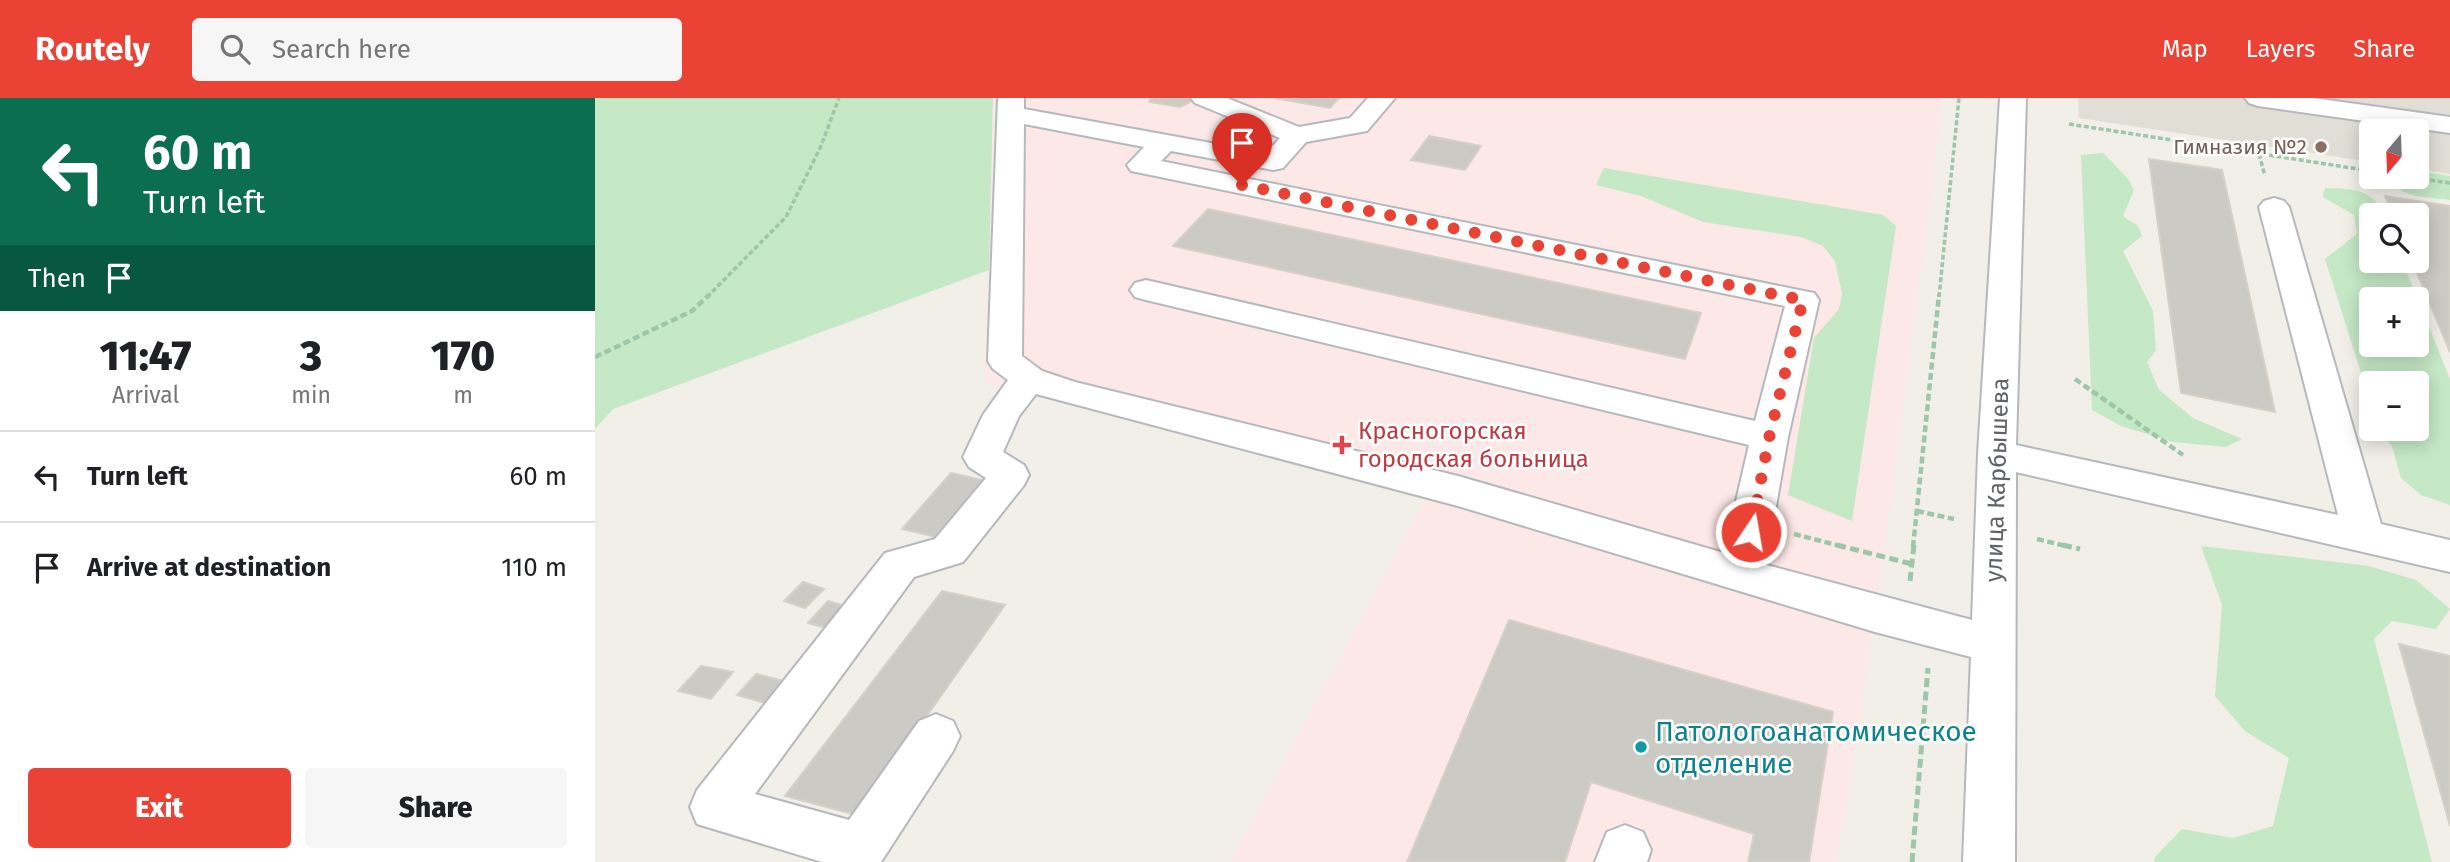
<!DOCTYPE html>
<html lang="en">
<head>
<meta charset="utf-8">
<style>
  body { margin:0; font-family:"Fira Sans",sans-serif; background:#f6f6f6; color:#202124; height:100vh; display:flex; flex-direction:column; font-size:26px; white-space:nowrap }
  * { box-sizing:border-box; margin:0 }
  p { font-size:23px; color:#757577 }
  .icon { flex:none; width:38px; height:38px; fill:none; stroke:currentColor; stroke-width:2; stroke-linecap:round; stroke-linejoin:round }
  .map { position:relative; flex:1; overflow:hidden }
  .details { display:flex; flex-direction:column; background:#fff; width:595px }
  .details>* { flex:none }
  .top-card { background:#0b6e4f; color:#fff; overflow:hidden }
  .needle { width:46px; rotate:199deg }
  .controls { position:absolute; left:1764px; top:21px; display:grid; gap:14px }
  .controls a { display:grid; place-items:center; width:70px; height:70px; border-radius:7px; background:#fff; box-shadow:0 4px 18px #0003; font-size:35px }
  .pin { position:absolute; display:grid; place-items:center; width:60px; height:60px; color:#fff; margin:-72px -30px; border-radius:50% 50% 50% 0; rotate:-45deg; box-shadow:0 0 7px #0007 }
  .pin .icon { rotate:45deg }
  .me { position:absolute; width:77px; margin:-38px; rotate:12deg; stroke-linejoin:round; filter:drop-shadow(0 0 5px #0008) }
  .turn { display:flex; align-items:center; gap:24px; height:147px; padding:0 28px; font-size:32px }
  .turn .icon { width:91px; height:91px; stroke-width:2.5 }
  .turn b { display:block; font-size:49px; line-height:60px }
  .then { display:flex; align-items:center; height:66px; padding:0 28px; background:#0003; gap:14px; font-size:26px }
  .eta { display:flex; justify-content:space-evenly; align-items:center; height:119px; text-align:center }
  .eta b { font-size:42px; font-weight:800; line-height:49px }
  .cta { display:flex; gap:14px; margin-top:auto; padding:14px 28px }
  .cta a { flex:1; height:80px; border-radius:7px; background:#ea4335; color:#fff; font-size:28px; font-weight:800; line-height:80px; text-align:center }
  .cta a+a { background:#f6f6f6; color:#202124 }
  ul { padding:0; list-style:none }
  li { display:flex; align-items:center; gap:21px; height:91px; padding:0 28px; border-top:2px solid #e0e0e0 }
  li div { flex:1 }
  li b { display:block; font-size:26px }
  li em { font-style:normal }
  header { display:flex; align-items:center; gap:42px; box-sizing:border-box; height:98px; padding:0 35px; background:#ea4335; color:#fff }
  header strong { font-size:33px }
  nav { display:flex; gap:38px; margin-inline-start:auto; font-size:24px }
  .search { width:490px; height:63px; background:#f6f6f6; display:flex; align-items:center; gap:18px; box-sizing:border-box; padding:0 24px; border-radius:7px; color:#757577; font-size:26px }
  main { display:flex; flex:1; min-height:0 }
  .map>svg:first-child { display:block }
  .education { fill:#e1ded6 }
  .medical { fill:#fce8e6 }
  .green { fill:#c5e8c5; fill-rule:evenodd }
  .building { fill:#cccac5; stroke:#d6d1c6; stroke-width:2 }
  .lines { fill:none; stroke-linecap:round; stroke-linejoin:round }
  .minor-casing { stroke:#b5b8bc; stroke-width:4 }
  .path-far2 { stroke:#9cc7a9; stroke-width:3.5; stroke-dasharray:5 2.5; stroke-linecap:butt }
  .path-far1 { stroke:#9cc7a9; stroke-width:4.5; stroke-dasharray:7 3.5; stroke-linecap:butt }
  .path { stroke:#9cc7a9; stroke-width:5; stroke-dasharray:9 4.5; stroke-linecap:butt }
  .minor { fill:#fff; fill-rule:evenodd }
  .route { stroke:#ea4335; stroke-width:12; stroke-dasharray:0 21.6 }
  .education-dot { fill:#8d6e63; stroke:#fff; stroke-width:2.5 }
  .health-dot { fill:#e0444e; stroke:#fff; stroke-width:2.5 }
  .culture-dot { fill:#0f9aa8; stroke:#fff; stroke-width:2.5 }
  .labels { text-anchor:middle; stroke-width:5; stroke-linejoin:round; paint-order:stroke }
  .far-education-label { font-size:21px; fill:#785e54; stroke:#fff; text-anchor:end }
  .health-label { font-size:24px; fill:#be3a42; stroke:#fff; text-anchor:start }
  .street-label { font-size:24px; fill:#5f6368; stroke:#fff }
  .near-culture-label { font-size:28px; fill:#0d838f; stroke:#fff; text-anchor:start }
</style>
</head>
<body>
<header>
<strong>Routely</strong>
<div class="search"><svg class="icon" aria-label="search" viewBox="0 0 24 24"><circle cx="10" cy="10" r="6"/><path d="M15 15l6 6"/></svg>Search here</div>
<nav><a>Map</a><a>Layers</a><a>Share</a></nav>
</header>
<main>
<section class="details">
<div class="top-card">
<div class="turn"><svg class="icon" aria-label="left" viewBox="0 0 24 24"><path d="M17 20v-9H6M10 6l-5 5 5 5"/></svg><div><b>60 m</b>Turn left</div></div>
<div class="then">Then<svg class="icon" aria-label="arrive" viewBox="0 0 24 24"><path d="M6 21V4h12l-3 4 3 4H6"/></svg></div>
</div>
<div class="eta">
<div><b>11:47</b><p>Arrival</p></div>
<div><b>3</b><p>min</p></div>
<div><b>170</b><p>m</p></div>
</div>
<ul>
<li><svg class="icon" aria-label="left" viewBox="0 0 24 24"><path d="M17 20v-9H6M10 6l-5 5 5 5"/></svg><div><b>Turn left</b></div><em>60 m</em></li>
<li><svg class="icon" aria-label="arrive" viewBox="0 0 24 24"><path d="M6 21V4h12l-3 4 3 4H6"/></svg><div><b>Arrive at destination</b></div><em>110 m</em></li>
</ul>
<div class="cta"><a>Exit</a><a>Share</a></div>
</section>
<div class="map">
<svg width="1855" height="764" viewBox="0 0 1855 764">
  <rect width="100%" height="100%" fill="#f1efe8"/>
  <!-- education -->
  <path class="education" d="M1483,0H1855V76L1822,71V33H1776V64L1484,20Z"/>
  <!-- medical -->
  <path class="medical" d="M398,0H1347L1289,459L1242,764H635L831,400L389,285Z"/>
  <!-- green -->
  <g class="green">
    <path d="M0,0H398L394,172L18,311L0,331Z"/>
    <path d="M1508,55L1534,82L1539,92L1528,118L1543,128L1547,138L1528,153L1558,213L1561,252L1552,264L1564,292L1598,320L1647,341L1631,349L1578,344L1526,328L1497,312L1486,57Z"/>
    <path d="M1009,70L1288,117L1301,128L1257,423L1193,397L1219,240L1244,211L1247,196L1240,163L1228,148L1206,139L1108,124L1046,98L1001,87Z"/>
    <path d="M1822,73L1855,78V102C1837,99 1800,101 1798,79H1822Z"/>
    <path d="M1730,90C1757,91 1778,90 1789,117H1776V163H1807L1855,281V407L1826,397L1806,380L1797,348L1784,332L1822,331V285H1776V306L1730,161L1762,136L1759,117L1728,99ZM1822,201V247H1776V201Z"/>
    <path d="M1606,448L1774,468L1821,482L1855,511L1841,531L1797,523L1779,541L1837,764H1560L1559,760L1587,731L1638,740L1678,728L1694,660L1650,633L1620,598L1627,507Z"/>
  </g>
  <!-- building -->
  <g class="building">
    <path d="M556,0H603L585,9L554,4Z"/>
    <path d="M679,0H744L735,10Z"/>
    <path d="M834,38L886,48L870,72L816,62Z"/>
    <path d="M1554,61L1627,72L1680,314L1586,295Z"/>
    <path d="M1790,98L1855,108V254L1817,163H1822V117H1798Z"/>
    <path d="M613,111L1106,215L1090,261L578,148Z"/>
    <path d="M356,375L388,382L340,439L307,431Z"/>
    <path d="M208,484L229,491L210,510L189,503Z"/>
    <path d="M347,493L410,507L262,717L190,698Z"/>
    <path d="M233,503L254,509L235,531L213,525Z"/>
    <path d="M914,522L1238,614L1214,764H1153L1159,736L996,684L970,764H812Z"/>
    <path d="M1804,546L1855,558V728Z"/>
    <path d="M106,568L138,574L116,601L83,593Z"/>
    <path d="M161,576L193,584L174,606L142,597Z"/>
  </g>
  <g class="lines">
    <defs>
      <g id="minor">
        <path d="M403,0H429V11L671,55L685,40L600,5L596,0H632L704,29L755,20L773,0H800L772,33L711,44L688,70L678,72L576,53L566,63L1219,195L1224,202L1193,339L1179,420L1168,466L1377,522L1383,356L1405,0H1431L1421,347L1743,417L1664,109L1669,103L1679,100L1689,103L1694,109L1786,426L1855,442V474L1421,374L1420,764H1368L1376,559L1280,534L863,408L441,296L424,318L408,354L429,367L434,377L429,387L368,464L319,479L160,696L254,722L324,623L341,616L358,623L365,638L358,653L286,764H227L102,726L95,709L102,692L290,455L340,441L391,380L374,369L368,359L388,317L413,282L398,271L393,263ZM429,26L549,49L532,67L536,73L546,75L1190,208L1160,323L551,182L540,185L535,192L540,199L551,202L1154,347L1129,455L863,378L480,284L447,273L427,258Z"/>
        <path d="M1650,0H1718L1855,19V35L1663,8L1654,5Z"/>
        <path d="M1030,727L1048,734L1056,752L1052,764H1000L1012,734Z"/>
      </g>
    </defs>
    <!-- minor casing -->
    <use href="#minor" class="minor-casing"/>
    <!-- path-far2 -->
    <g class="path-far2">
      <path d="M1474,26L1776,73"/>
      <path d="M1664,56L1670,78"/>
      <path d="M1813,79L1855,85"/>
      <path d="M112,199L191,119L226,48L244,0"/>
      <path d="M1344,199L1364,0"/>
    </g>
    <!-- path-far1 -->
    <g class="path-far1">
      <path d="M0,259L97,213L114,197"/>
      <path d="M1480,281L1588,357"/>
      <path d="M1322,413L1359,421"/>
      <path d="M1199,436L1249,449"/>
      <path d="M1442,441L1475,449"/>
      <path d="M1318,449L1344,197"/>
    </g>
    <!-- path -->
    <g class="path">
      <path d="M1242,447L1317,466"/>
      <path d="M1468,447L1485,451"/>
      <path d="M1315,483L1319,447"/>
      <path d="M1317,764L1333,570"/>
    </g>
    <!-- minor -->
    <use href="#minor" class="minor"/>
  </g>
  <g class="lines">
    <!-- route -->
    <path class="route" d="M647,87L1208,202L1174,340L1156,434"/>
  </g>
  <!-- markers -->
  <circle class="education-dot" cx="1726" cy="49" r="7"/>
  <path class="health-dot" d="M743.5 336.5h7v7h7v7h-7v7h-7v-7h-7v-7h7z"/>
  <circle class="culture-dot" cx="1046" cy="649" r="7"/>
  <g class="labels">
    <!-- far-education labels -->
    <g class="far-education-label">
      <text x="1712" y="56">Гимназия №2</text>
    </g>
    <!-- health labels -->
    <g class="health-label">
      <text x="763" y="341">Красногорская<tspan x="763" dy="28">городская больница</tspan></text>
    </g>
    <!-- street labels -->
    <g class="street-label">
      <text transform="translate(1402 382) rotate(-88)" y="8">улица Карбышева</text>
    </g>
    <!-- near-culture labels -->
    <g class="near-culture-label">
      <text x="1060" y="643">Патологоанатомическое<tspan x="1060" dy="32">отделение</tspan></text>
    </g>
  </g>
</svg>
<div class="controls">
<a><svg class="needle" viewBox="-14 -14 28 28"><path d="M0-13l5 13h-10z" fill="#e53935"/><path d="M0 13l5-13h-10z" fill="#757577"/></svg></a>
<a><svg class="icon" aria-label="search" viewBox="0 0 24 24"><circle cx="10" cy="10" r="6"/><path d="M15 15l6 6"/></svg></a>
<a>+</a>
<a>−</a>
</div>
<div class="pin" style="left:647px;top:87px;background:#d93025"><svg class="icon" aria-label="arrive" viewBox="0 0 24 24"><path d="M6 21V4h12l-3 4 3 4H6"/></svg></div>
<svg class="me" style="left:1156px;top:434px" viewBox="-20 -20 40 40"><circle r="17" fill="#ea4335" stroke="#fff" stroke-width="3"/><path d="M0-11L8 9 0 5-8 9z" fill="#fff"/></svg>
</div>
</main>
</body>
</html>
